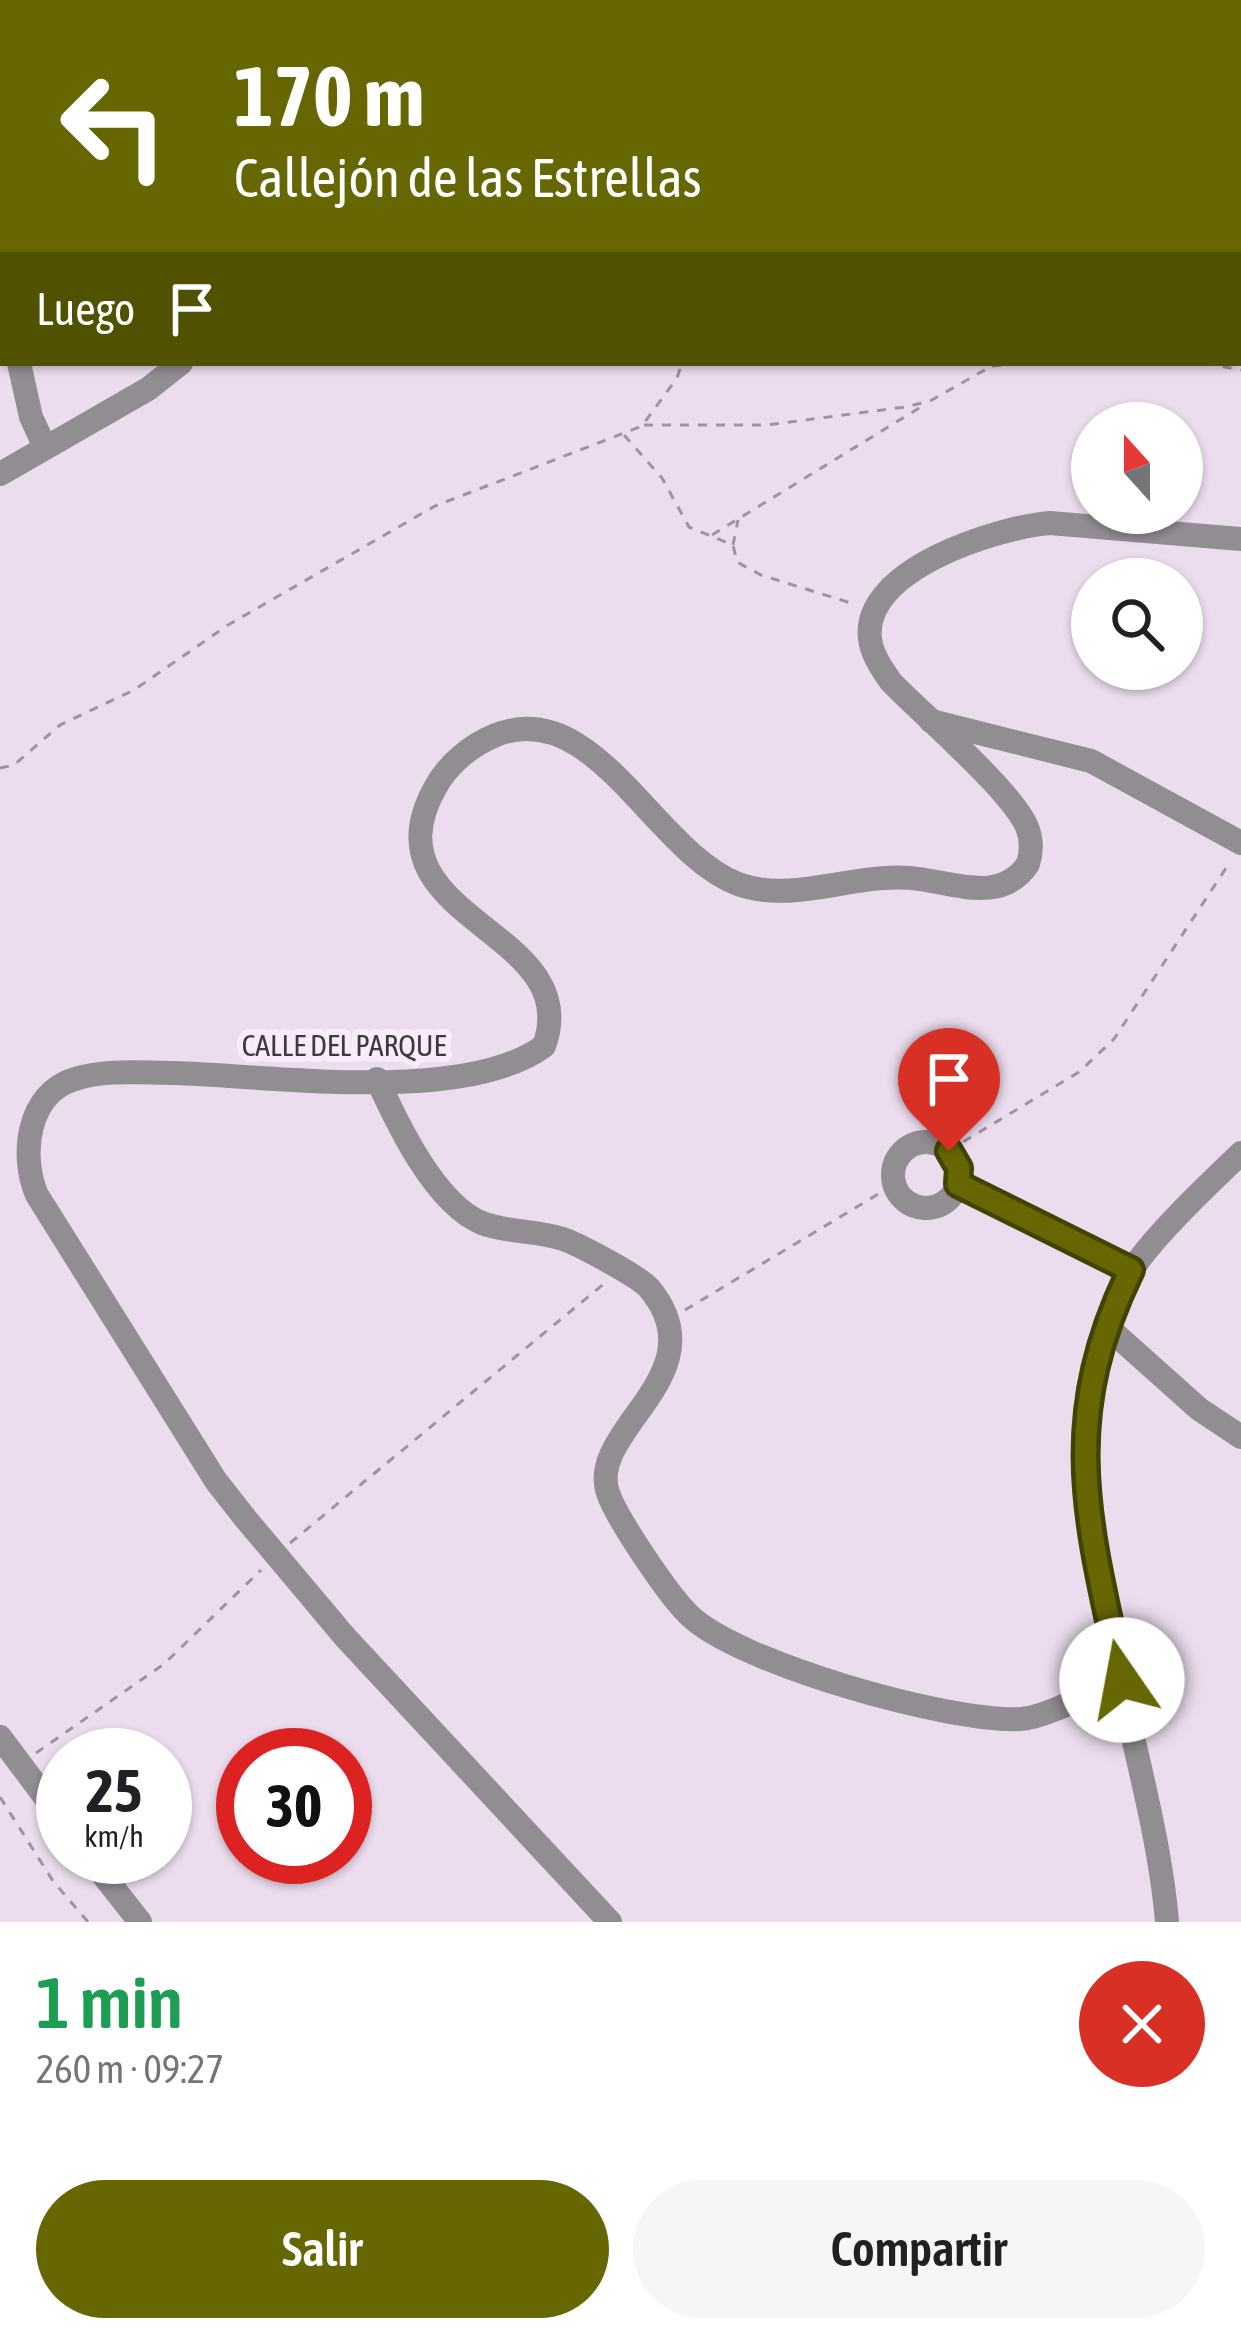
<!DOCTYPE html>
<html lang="es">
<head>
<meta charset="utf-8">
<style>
  body { margin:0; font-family:"Asap Condensed",sans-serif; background:#f6f6f6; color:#202124; height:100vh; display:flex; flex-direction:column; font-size:45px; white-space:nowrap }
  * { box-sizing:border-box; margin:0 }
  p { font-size:39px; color:#757577 }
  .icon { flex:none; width:66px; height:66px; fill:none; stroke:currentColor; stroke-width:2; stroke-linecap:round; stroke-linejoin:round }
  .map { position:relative; height:1922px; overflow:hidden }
  .sheet { display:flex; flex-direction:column; background:#fff; flex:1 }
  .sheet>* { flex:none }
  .banner { position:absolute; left:0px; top:0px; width:1242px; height:366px; box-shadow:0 3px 9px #0004; background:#666702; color:#fff; overflow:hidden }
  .needle { width:78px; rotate:339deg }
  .tools { position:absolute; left:1071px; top:402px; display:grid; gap:24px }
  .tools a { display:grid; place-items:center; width:132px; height:132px; border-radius:50%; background:#fff; box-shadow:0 3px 9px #0004; font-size:60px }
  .speed { position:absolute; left:36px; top:1728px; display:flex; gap:24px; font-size:60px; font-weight:700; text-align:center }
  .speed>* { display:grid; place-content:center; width:156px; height:156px; border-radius:50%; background:#fff; box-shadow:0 3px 9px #0004; line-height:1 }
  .speed small { font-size:30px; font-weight:400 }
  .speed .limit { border:18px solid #d22; background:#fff; color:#111 }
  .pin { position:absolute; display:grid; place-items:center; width:102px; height:102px; color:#fff; margin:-123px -51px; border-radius:50% 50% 50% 0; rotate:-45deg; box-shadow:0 0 12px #0007 }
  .pin .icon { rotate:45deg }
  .me { position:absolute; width:132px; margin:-66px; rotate:348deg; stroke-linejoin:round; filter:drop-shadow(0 0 9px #0008) }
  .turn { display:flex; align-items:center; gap:42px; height:252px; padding:0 36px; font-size:54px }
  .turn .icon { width:156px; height:156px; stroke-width:2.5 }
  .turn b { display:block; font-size:84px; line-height:102px }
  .then { display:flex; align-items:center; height:114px; padding:0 36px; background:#0003; gap:24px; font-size:45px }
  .round { display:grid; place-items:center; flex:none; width:126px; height:126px; border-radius:63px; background:#f6f6f6 }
  .head { display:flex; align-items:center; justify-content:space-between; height:204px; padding:0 36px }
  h1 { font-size:72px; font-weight:600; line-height:90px; color:#1e9e55 }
  .primary-button { display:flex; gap:24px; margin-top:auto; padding:24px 36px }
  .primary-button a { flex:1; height:138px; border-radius:72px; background:#666702; color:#fff; font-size:48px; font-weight:600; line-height:138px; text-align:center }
  .primary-button a+a { background:#f6f6f6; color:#202124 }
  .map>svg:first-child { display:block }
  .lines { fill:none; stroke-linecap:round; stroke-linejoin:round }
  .path { stroke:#9e93a0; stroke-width:3; stroke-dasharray:9 9; stroke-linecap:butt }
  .minor { stroke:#928c93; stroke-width:24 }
  .route-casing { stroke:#424301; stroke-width:30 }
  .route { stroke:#666702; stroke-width:21 }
  .labels { text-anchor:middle; stroke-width:12; stroke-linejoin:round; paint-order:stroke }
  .street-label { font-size:30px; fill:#3e383f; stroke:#f9ebfb }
</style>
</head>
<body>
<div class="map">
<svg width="1241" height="1922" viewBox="0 0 1241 1922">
  <rect width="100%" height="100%" fill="#ecddee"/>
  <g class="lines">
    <!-- path -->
    <g class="path">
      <path d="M1205,363L1241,370"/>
      <path d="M992,366L1031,363"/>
      <path d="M644,425H767L905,407L930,401L997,363"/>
      <path d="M624,435L662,478L689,527L733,545L737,562L761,575L854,604"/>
      <path d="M712,535L924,405"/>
      <path d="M733,545L738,520"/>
      <path d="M0,768L14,765L60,725L134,690L228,625L435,506L642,426L677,378L682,363"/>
      <path d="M948,1151L1079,1072L1114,1039L1230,862"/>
      <path d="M685,1310L895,1184"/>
      <path d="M290,1543L606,1282"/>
      <path d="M36,1753L164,1664L261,1570"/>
      <path d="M0,1797L53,1881L88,1922"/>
    </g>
    <!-- minor -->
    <g class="minor">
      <path d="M28,0L29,3"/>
      <path d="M1105,0L1106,3"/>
      <path d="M432,3L434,0"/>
      <path d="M904,3L905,0"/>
      <path d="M0,123L3,114"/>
      <path d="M1239,188L1241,189"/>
      <path d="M0,276L3,290"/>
      <path d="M19,363L31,417L44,445"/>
      <path d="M0,474L148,389L181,363"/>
      <path d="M931,721L1091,761L1241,843"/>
      <path d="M377,1079C397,1123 435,1204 482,1223C507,1233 537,1230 563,1239C580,1245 638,1276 649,1288C721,1374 586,1430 608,1493C617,1519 667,1593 688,1614C736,1663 951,1723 1021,1719C1048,1717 1095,1690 1122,1680"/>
      <circle cx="926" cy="1175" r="33"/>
      <path d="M958,1184L1131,1270"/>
      <path d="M1105,1325L1199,1409L1241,1437"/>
      <path d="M0,1737L63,1821"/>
      <path d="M89,1857L140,1922"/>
      <path d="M610,1922L345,1637L245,1518L216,1481L37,1195C20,1156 27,1093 75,1079C105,1069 143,1073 175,1073C273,1076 465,1104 544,1046C587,929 362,920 435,788C447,765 471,745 496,735C595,696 654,852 738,884C795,905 860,870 919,879C957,884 1002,903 1028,864C1032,851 1032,839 1027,827C1012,791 922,714 891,682C882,669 872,655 870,639C861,569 999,527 1050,523L1241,539"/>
      <path d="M1167,1922C1151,1724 1019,1456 1130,1273C1152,1237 1209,1184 1241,1153"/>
    </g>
  </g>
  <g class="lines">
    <defs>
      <path id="route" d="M949,1151L959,1168L958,1184L1131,1270C1057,1422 1088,1523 1122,1680"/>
    </defs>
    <!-- route casing -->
    <use href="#route" class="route-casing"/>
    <!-- route -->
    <use href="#route" class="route"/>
  </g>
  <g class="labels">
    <!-- street labels -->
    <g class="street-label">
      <text x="344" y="1056">CALLE DEL PARQUE</text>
    </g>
  </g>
</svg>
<div class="tools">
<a><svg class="needle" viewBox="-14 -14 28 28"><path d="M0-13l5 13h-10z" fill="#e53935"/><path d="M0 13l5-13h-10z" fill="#757577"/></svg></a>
<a><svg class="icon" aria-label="search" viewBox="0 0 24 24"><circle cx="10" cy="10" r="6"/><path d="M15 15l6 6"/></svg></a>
</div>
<div class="speed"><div>25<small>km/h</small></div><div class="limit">30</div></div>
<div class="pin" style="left:949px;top:1151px;background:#d93025"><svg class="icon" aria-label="arrive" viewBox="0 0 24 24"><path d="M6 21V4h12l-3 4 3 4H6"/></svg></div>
<svg class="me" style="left:1122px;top:1680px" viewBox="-20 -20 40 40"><circle r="19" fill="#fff"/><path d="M0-13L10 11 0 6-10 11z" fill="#666702"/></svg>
<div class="banner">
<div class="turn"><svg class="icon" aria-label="left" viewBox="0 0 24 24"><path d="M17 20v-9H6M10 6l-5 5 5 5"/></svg><div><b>170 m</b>Callejón de las Estrellas</div></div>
<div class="then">Luego<svg class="icon" aria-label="arrive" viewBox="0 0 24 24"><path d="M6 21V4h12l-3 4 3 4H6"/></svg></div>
</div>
</div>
<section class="sheet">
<div class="head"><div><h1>1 min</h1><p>260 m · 09:27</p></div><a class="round" style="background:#d93025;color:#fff"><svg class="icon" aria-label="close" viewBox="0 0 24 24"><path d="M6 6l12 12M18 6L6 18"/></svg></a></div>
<div class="primary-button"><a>Salir</a><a>Compartir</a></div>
</section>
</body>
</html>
